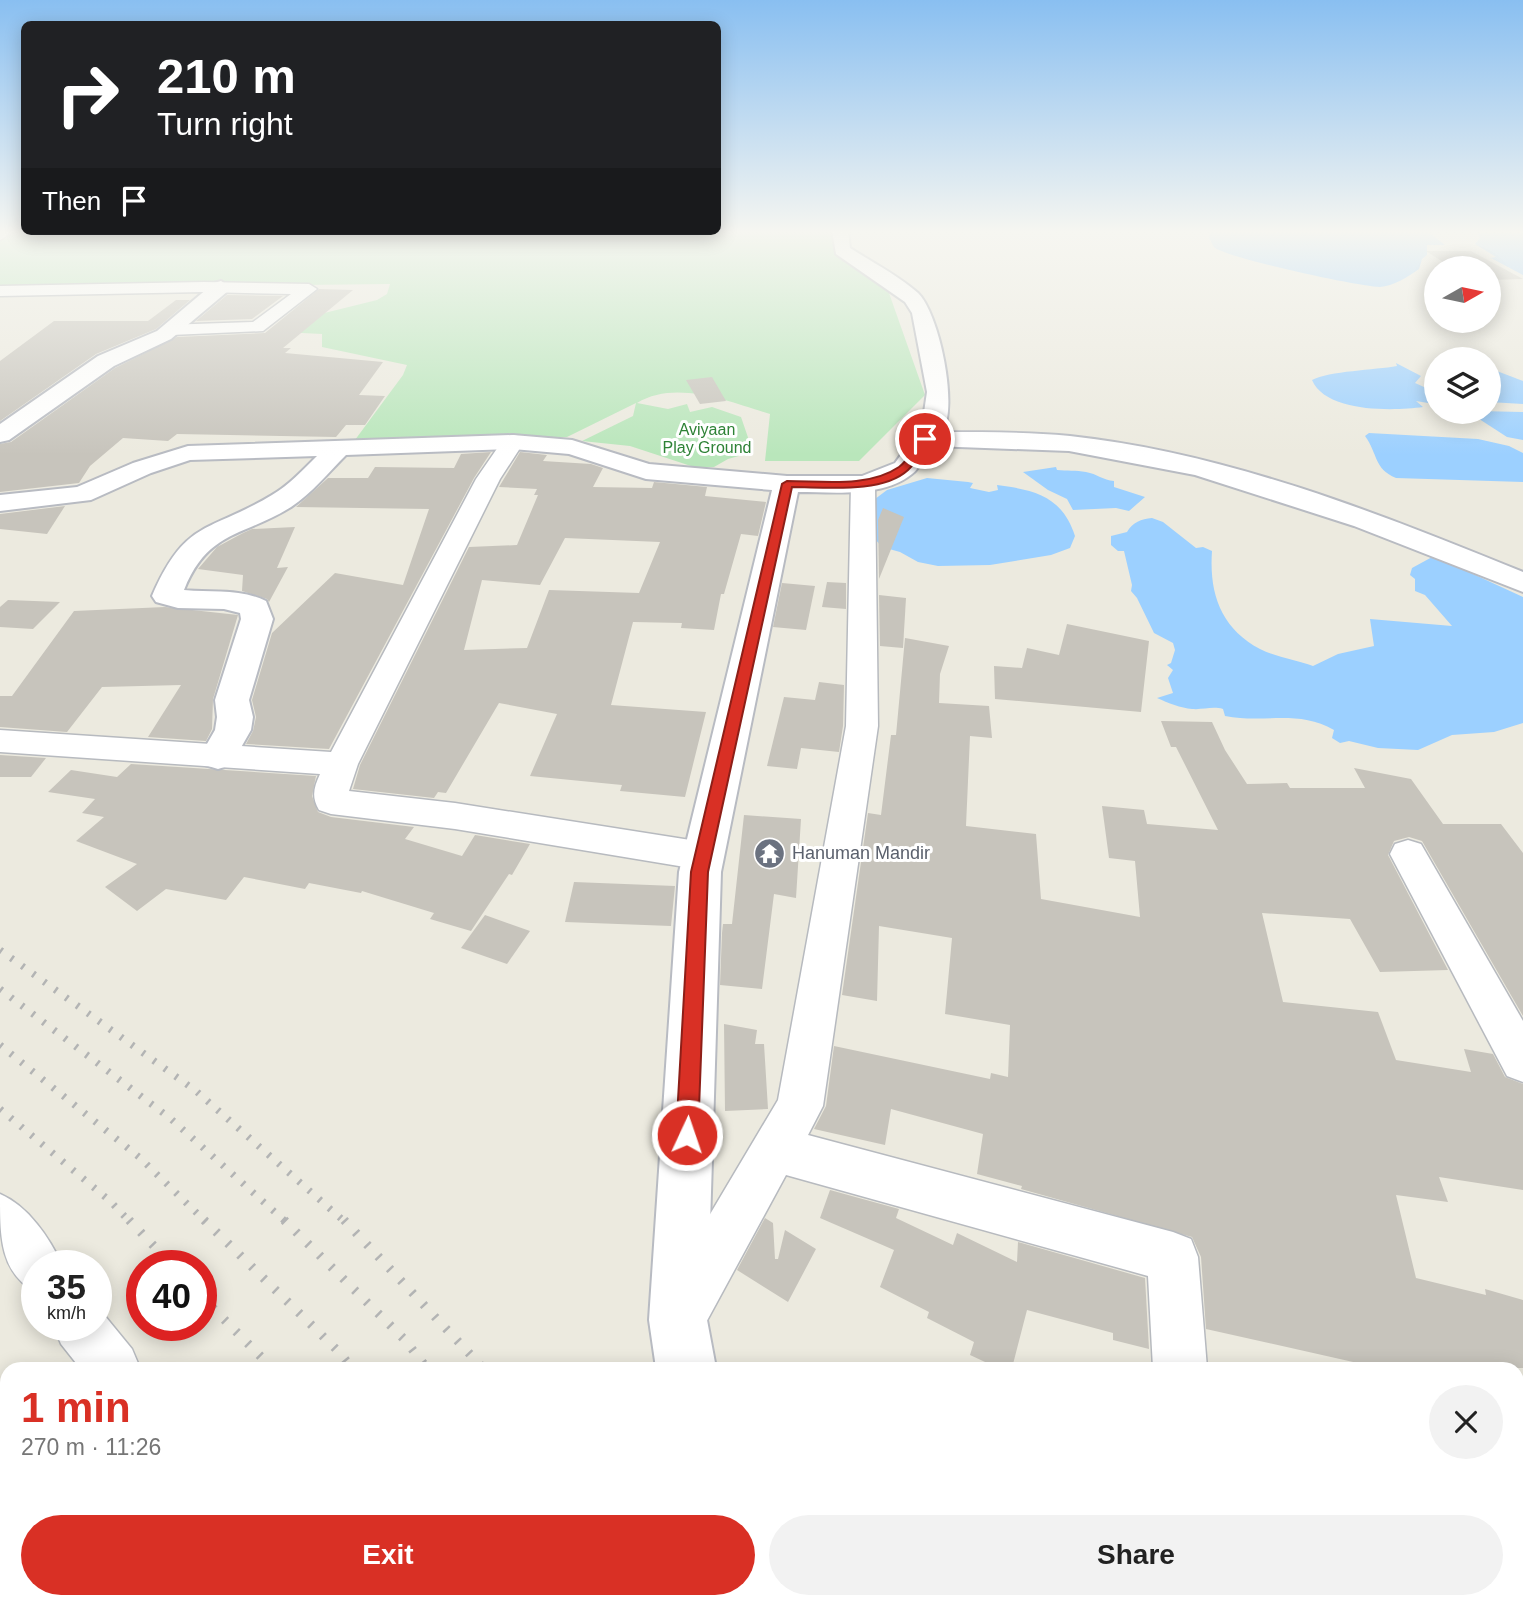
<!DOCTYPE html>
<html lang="en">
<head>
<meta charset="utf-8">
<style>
  body { margin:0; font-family:Helvetica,sans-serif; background:#f2f2f2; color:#222; height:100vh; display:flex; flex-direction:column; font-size:26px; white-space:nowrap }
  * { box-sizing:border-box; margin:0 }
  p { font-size:23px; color:#767676 }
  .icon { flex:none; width:38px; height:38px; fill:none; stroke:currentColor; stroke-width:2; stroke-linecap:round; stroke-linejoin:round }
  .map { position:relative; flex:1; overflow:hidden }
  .sheet { position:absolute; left:0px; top:1362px; width:1524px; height:247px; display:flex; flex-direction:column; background:#fff; border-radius:21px 21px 0 0; box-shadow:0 4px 18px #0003 }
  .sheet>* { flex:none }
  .top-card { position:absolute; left:21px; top:21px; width:700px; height:214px; border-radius:10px; box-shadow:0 4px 18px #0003; background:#202124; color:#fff; overflow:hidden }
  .needle { width:46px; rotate:81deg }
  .tools { position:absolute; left:1424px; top:256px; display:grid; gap:14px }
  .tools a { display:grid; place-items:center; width:77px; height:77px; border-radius:50%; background:#fff; box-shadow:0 4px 18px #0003; font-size:35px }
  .speed { position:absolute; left:21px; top:1250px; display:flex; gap:14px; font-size:35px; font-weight:700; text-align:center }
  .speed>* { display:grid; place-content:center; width:91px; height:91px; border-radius:50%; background:#fff; box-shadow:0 4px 18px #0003; line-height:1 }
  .speed small { font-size:18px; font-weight:400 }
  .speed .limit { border:10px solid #d22; background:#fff; color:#111 }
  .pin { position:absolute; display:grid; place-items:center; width:60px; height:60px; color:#fff; margin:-30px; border:4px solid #fff; border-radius:50%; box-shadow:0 2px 7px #0007 }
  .me { position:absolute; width:77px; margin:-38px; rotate:3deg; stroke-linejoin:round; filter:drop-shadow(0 0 5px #0008) }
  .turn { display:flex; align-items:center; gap:24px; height:147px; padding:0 21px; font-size:32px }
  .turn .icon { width:91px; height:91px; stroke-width:2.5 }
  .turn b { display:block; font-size:49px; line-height:60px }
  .then { display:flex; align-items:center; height:66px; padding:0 21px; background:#0003; gap:14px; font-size:26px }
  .round { display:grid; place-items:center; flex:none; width:74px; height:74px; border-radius:37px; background:#f2f2f2 }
  .head { display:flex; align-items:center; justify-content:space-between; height:119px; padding:0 21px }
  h1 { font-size:42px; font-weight:600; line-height:52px; color:#d93025 }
  .action { display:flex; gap:14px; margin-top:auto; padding:14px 21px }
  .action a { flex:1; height:80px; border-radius:42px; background:#d93025; color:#fff; font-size:28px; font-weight:600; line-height:80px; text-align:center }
  .action a+a { background:#f2f2f2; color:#222 }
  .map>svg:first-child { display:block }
  .green { fill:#b9e6bb }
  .water { fill:#9cd0ff }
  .building { fill:#c7c4bc; fill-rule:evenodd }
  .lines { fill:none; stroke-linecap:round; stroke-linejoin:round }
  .street-casing { stroke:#b7babf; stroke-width:3 }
  .secondary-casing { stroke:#b8bbc2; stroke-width:4 }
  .street { fill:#fff; fill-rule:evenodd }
  .secondary { fill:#fff; fill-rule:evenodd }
  .rail-far1 { stroke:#b3b4b4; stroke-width:7; stroke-dasharray:2.5 11; stroke-linecap:butt }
  .rail { stroke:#b3b4b4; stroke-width:9; stroke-dasharray:2.5 14; stroke-linecap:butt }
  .route { fill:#d93025; stroke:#8d1f18; stroke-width:2 }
  .labels { text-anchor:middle; stroke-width:6; stroke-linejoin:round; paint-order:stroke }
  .far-park-label { font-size:16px; fill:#2e8236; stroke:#fff }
  .worship-label { font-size:18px; fill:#5b616d; stroke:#fff; text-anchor:start }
</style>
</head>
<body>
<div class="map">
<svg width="1523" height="1607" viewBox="0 0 1523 1607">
  <rect width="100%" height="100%" fill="#eceadf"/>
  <!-- green -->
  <path class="green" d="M13,230H831L838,256L889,293L925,395L859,461H765L770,414C730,402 676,379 637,403L668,409L687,404L690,412L712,407L741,417L753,452L728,459L714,467H694L630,446L582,441L633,416L636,403L567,437L352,444L403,375L407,365L322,347V334L282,332L296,320L377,300L387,294L390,284L0,288V237Z"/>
  <!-- water -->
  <g class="water">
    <path d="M1210,230H1413L1428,232L1445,245H1427V255L1422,259L1419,269C1408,277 1393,286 1380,287C1360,287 1226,258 1214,247C1212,244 1211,241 1209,238Z"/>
    <path d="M1478,233H1523V275L1491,258L1496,257L1475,244L1480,238Z"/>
    <path d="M1396,363L1421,376L1415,383L1433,391L1437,398L1434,404L1416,401L1423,407C1394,411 1326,413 1312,380C1329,371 1375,370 1397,366Z"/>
    <path d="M1489,368L1523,381V404L1489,402Z"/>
    <path d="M1477,411L1523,412V440L1507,437L1473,415Z"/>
    <path d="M1369,433L1478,439L1509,446L1523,453V482L1396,478C1374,469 1378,454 1365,436Z"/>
    <path d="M1056,467L1057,470C1067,471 1076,470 1086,472C1097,474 1103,480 1114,481V487L1145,497L1129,511L1116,508L1073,510L1067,499L1048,490L1023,472Z"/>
    <path d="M927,478L968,482L973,483L970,488L989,492L998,490L997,485C1035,490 1062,496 1075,536L1070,548L1051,555L990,565L938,566L918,562L900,552L882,547L875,539L871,502L887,490Z"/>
    <path d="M1152,518L1163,522L1196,548L1203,547L1212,551C1209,594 1221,628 1260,649C1276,657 1297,660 1313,666L1338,654L1374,646L1370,619L1452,626L1425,595L1415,591V579L1410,575L1412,568L1434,556L1523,597V723L1494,732L1452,735L1418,750L1378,748L1349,741L1340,743L1332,738L1334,730C1297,709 1264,724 1225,716L1223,709C1212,706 1203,710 1192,709C1181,708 1168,703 1157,698L1173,693L1168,678L1173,670L1167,665L1171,663L1175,650L1173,643L1154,633L1137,598L1131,591L1132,585L1124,551H1118L1111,545V536L1127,532C1133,522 1141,519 1152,518Z"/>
  </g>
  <!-- building -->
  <g class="building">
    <path d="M1426,251H1471L1523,279L1489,280V268H1452Z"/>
    <path d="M319,289L353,290L283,348H291L285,353L383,362L359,395L385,396L365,425H346L336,437L177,434L168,441L123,438L90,466L79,483L0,492V444L11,442L115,368L177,337L265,333Z"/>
    <path d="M227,295L283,296L252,319L196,321Z"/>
    <path d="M176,300H190L156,329L96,354L0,421V361L54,321H148Z"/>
    <path d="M712,377L726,401L700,404L686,380Z"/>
    <path d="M491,452L474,478L329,749L246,744L253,731L256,717L252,700L272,633L335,573L403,585L429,509L296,507L328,478H368L375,467L454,468L461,454Z"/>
    <path d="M520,452L547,455L543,461L591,464L603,468L593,487L652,488L654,482L707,487L705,496L766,502L758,536L741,534L724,594H721L714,630L681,628L682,623L633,622L611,705L706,712L685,797L620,791L622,785L530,776L557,714L499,703L446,793L438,792L434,798L353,789L360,765L469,547L517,545L538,495H534L537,489L499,487ZM565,538L660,542L639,593L549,590L527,648L464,650L482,580L540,585Z"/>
    <path d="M65,506L47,534L0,529V514Z"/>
    <path d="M883,508L904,517L879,579L878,520Z"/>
    <path d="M295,527L277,568L288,567L269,602L267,599L242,591L243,575L198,569L217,547L243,533L252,529Z"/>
    <path d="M827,582L846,583V609L822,607Z"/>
    <path d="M782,583L815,586L806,630L773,627Z"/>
    <path d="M879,595L906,598L903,648L880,646Z"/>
    <path d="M8,600L60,602L33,629L0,627V607Z"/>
    <path d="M165,607L238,615L213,699L212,729L206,741L148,737L181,685L102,687L67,732L0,727V696H12L74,611Z"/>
    <path d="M1067,624L1149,641L1141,712L995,699L994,666L1022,668L1027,648L1059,655Z"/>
    <path d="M905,638L949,646L940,674L939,703L989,706L992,738L970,736L966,826L1036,834L1041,899L1140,917L1135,861L1109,858L1102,806L1144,810L1147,824L1218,830L1176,747H1171L1161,721L1212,722L1225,750L1247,784L1287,783L1290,788H1365L1354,768L1411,779L1443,824H1501L1523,853V1016L1422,841L1409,837L1394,841L1388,855L1448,970L1380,972L1350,919L1262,913L1283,1002L1378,1012L1396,1060L1471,1072L1464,1049L1493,1054L1505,1077L1523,1084V1190L1439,1177L1448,1202L1396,1195L1416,1278L1486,1295L1485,1289L1523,1300V1368H1363L1362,1364L1206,1329L1201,1257L1192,1237L1021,1189L1022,1186L977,1174L983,1134L891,1109L885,1145L814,1129L826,1106L834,1046L990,1079L991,1073L1008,1077L1010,1025L945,1014L952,938L879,926L877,1001L842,995L868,813L881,815L891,735H896Z"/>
    <path d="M819,682L844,685L843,726L839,752L801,748L797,769L767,766L784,697L815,700Z"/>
    <path d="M0,755L46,758L31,777H0Z"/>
    <path d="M131,764L316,776L312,796L318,812L331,817L414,827L405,839L462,856L475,835L530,844L512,875L509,874L471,931L430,919L434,913L362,891L361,893L309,883L305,889L244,877L226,900L166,889L137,911L105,887L137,864L76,841L104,817L82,813L95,799L48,792L71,770L117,777Z"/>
    <path d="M744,815L801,819L796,898L774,894L762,989L720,985L722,933L723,924H732Z"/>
    <path d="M574,882L675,886L671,926L565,922Z"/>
    <path d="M485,915L530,931L507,964L461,948Z"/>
    <path d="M724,1024L757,1030L755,1044H764L768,1109L725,1111Z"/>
    <path d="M830,1190L899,1209L896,1218L953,1245L957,1233L1017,1262L1018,1242L1145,1278L1149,1349L1113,1340V1333L1027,1310L1012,1368H998L970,1355L974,1342L927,1318L929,1312L880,1287L894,1250L820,1218Z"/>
    <path d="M765,1218L773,1223L775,1259H778L785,1230L816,1249L788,1302L737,1270Z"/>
  </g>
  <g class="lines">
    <defs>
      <g id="street">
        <path d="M0,230H16L0,240Z"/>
        <path d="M204,282L309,284L317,289L263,331L171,335L162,329L165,325L253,322L291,294L204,292L0,296V286Z"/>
        <path d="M513,435L521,437L524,442L500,479L358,764L349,791L455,803L703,842L716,846L721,856L716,866L703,870L455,829L331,814L319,810C311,797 314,787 320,774L0,752V730L331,752L476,479L505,437Z"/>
        <path d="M863,477L871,479L875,484L878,726L823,1106L808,1135L1173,1232L1191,1239L1198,1257L1207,1368H1153L1148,1276L786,1175L703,1328L684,1335L665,1328L658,1309L665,1290L778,1100L846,726L851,484L855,479Z"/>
        <path d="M1408,840L1421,844L1523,1021V1082L1507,1076L1390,854L1395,844Z"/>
        <path d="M0,1194C28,1206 50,1238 62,1265H37V1293C0,1273 0,1238 0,1194Z"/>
        <path d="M96,1305L132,1349L140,1368H80L61,1344L53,1325H96Z"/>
        <path d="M1517,1440L1523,1441V1499L1517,1498Z"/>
        <path d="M259,1601H323L326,1607H261Z"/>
        <path d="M1246,1601H1322L1325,1607H1248Z"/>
        <path d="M1345,1601H1408L1409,1607H1345Z"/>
      </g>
      <g id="secondary">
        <path d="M832,230H848L850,248C872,262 899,276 918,293C939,313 959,408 942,432C985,432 1027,432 1070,436C1227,453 1378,513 1523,572V592L1354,526L1195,475L1069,451L932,446C926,455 920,468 912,474C882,498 834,492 798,492L721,872L707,1320L716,1368H656L649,1320L679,872L772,490L646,479L569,454L513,449L346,455C328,473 312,493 291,507C243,537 208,530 184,590C213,593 239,588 266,601L273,619L249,700L253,717L251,730L231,765L218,769L205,765L200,756L215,730L217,717L215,700L241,619L240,613L224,609L178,608L156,602L152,596C186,518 209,533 272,495C289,485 303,470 317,456L190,460L151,473L91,500L0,511V495L77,487L133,463L188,446L513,435L572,440L649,464L787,476H862L895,463L922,426L927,392L912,313L905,302L836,254Z"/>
        <path d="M221,281L230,287L228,291L171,339L114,366L9,440L0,442V424L98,356L157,331L214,283Z"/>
        <path d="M586,1601H657L654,1607H583Z"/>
      </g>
    </defs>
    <!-- street casing -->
    <use href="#street" class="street-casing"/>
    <!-- secondary casing -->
    <use href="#secondary" class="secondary-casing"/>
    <!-- street -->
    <use href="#street" class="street"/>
    <!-- secondary -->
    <use href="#secondary" class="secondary"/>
    <!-- rail-far1 -->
    <g class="rail-far1">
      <path d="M0,950L196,1091L345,1222"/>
      <path d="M0,989L171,1119L286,1222"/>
      <path d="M0,1045L139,1157L206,1222"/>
      <path d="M0,1109L110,1201L130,1222"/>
    </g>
    <!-- rail -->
    <g class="rail">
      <path d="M129,1220L172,1265"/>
      <path d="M204,1220L339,1352L352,1368"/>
      <path d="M284,1220L404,1339L427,1368"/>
      <path d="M344,1220L483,1368"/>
      <path d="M201,1296L272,1368"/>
      <path d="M452,1601L456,1607"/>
      <path d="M537,1601L541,1607"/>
      <path d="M613,1601L617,1607"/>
      <path d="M673,1601L677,1607"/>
    </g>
  </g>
  <!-- sky -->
  <linearGradient id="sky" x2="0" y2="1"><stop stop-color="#89bff1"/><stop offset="0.51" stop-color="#f6f6f1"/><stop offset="1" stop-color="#f6f6f1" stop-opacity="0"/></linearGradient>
  <rect width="1523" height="455" fill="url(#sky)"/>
  <!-- route -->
  <path class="route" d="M922,437L930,439C924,448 917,462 908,470C882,494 825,487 792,487L708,872L698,1135L695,1143L687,1146L680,1143L676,1135L691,872L782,484L787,481C823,481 868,488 899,467C908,461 915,446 922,437Z"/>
  <!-- icons -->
  <defs>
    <symbol id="temple-disc" viewBox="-11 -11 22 22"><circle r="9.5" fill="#6b7280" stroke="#fff"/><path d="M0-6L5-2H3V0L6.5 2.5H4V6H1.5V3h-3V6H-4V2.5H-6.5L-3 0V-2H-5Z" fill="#fff"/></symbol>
  </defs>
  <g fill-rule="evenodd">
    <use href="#temple-disc" x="752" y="836" width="35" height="35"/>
  </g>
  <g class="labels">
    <!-- far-park labels -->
    <g class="far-park-label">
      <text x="707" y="435">Aviyaan<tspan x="707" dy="18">Play Ground</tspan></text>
    </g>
    <!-- worship labels -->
    <g class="worship-label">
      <text x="792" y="859">Hanuman Mandir</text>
    </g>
  </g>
</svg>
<div class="tools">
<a><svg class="needle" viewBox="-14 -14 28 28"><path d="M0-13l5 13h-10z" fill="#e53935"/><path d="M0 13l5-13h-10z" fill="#767676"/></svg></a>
<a><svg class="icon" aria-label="layers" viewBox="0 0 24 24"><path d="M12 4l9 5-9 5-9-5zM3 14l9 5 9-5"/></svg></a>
</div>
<div class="speed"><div>35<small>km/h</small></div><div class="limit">40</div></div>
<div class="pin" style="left:925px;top:439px;background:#d93025"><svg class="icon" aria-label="arrive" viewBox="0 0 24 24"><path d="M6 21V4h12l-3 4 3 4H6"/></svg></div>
<svg class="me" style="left:687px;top:1135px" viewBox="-20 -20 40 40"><circle r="17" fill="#d93025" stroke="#fff" stroke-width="3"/><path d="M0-11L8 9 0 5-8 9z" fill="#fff"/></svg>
<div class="top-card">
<div class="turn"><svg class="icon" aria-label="right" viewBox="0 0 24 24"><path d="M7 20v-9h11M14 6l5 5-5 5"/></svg><div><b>210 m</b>Turn right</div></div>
<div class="then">Then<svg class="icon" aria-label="arrive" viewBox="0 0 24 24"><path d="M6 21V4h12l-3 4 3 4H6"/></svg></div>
</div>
<section class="sheet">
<div class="head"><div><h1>1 min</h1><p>270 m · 11:26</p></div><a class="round"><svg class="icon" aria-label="close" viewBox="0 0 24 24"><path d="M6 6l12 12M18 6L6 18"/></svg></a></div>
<div class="action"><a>Exit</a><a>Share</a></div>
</section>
</div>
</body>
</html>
